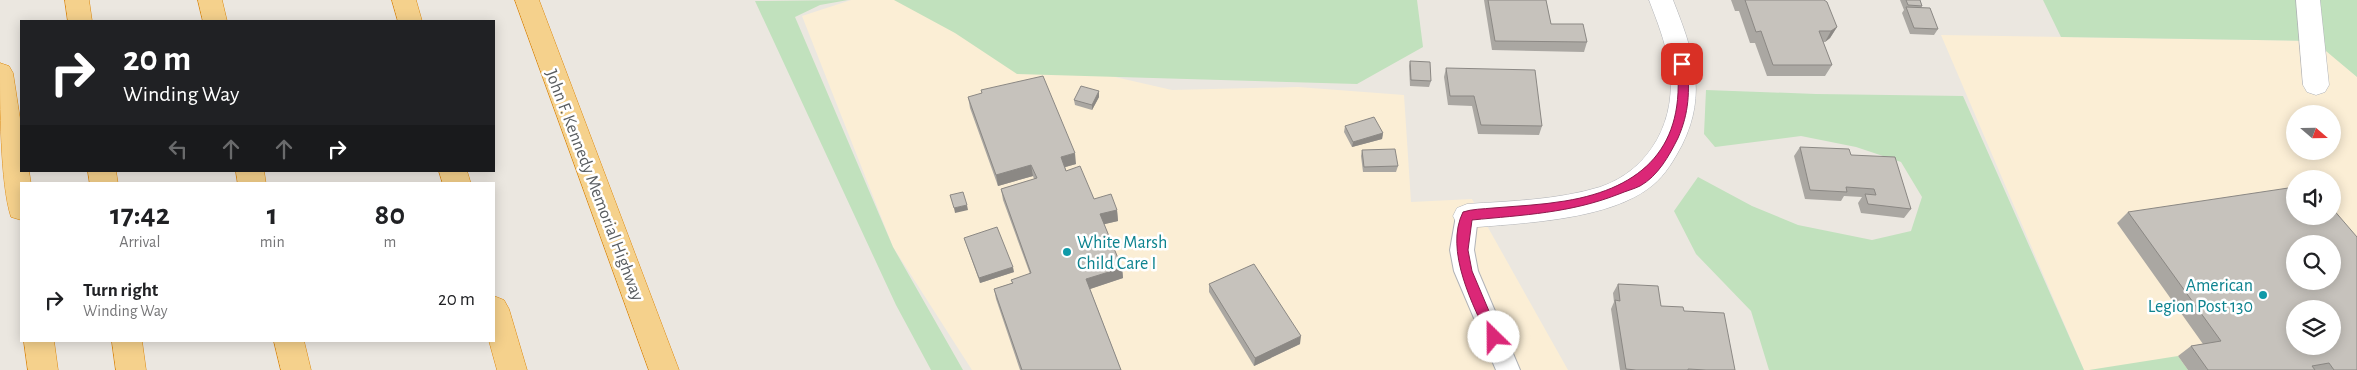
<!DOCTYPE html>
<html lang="en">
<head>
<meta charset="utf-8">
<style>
  body { margin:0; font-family:"Alegreya Sans",sans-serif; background:#f6f6f6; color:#202124; height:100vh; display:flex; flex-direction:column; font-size:19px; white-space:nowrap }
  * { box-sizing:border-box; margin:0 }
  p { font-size:16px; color:#757577 }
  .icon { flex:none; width:28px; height:28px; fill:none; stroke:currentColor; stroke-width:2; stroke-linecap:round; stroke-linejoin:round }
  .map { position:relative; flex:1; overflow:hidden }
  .drawer { position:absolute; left:20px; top:182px; width:475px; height:160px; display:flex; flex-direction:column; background:#fff; border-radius:0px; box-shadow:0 2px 12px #0003 }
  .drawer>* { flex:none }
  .top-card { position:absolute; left:20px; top:20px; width:475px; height:152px; border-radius:0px; box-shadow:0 2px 12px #0003; background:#202124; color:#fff; overflow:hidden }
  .needle { width:32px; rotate:110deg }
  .tools { position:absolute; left:2286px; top:105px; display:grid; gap:10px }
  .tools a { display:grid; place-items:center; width:55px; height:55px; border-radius:50%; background:#fff; box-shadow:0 2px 12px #0003; font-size:25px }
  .pin { position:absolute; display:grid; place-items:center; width:42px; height:42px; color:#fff; margin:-21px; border-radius:10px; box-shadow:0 2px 8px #0006 }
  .me { position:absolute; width:55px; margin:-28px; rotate:337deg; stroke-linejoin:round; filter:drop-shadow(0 0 4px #0008) }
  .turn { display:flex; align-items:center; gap:18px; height:105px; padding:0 20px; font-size:22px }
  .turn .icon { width:65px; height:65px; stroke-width:2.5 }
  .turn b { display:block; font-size:35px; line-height:42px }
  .lanes { display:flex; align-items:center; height:48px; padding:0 20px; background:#0003; justify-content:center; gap:25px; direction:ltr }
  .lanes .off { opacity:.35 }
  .eta { display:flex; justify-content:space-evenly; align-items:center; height:85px; text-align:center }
  .eta b { font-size:30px; font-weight:600; line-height:35px }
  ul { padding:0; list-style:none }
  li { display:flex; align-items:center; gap:15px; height:65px; padding:0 20px }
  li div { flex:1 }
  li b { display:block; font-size:19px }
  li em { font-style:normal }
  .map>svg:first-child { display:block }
  .commercial { fill:#fbeed5; fill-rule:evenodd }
  .green { fill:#c1e1bd }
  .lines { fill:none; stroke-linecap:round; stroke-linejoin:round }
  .service-casing { stroke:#b1b3b7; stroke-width:2 }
  .minor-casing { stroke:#b1b3b7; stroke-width:1 }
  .motorway-casing { stroke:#dc880e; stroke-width:1 }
  .service { fill:#fff; fill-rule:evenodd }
  .minor { fill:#fff; fill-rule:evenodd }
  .motorway { fill:#f5d18c; fill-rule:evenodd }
  .wall { fill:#aaa7a2 }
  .shaded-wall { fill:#8b8884 }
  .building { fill:#c6c2bc; stroke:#8b8884; fill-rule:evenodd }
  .route { fill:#db2777; stroke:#8e194d }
  .culture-dot { fill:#0f9aa8; stroke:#fff; stroke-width:2 }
  .labels { text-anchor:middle; stroke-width:5; stroke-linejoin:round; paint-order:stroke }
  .street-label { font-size:18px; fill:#595d60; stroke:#fff }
  .culture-label { font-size:18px; fill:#0d838f; stroke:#fff; text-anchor:start }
</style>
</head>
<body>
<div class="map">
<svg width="2357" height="370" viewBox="0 0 2357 370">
  <rect width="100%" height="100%" fill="#ebe7e0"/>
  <!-- commercial -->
  <g class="commercial">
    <path d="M851,0H921L1019,55L1172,90L1298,87L1404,95L1411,202L1472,199L1568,370H972L893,247L802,16Z"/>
    <path d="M1941,35L2315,41L2357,77V370H2084ZM2295,114H2332V151H2295ZM2295,179H2332V216H2295ZM2295,244H2332V281H2295ZM2295,309H2332V346H2295Z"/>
  </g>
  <!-- green -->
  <g class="green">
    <path d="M848,0L820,5L795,17L893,247L963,370H931L896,305L755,1Z"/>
    <path d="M894,0H1417L1423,47L1357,84L1017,74L955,33Z"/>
    <path d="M2043,0H2357V77L2314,41L2061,37Z"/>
    <path d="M1706,90L1816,94L1963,96L2084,370H1769L1751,311L1696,254L1674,211L1698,177L1752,206L1798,225L1872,240L1911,231L1922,197L1901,162L1856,147L1801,136L1715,147L1704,134Z"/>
    <path d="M2178,356L2188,370H2089Z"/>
  </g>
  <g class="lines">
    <defs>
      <path id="service" d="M1467,207L1475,209L1478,216L1474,250L1478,271L1520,370H1496L1454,271L1450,250L1456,216L1459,209Z"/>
      <g id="minor">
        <path d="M1649,0H1673C1693,51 1708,93 1682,145C1674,160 1666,174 1653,185C1610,221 1521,223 1467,228L1457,224L1453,216L1457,208L1467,204C1511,201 1557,200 1600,187C1651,170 1678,118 1669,66C1666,43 1657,21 1649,0Z"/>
        <path d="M2296,0H2320L2329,85L2325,92L2316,95L2307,92L2303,85Z"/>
      </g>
      <g id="motorway">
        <path d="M65,0H89L92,21H68Z"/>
        <path d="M198,0H222L227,21H203Z"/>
        <path d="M392,0H416L422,21H398Z"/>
        <path d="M515,0H539L679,370H649Z"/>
        <path d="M0,63L9,66L13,73L21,125V171H29L31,184H21V220L11,217C0,183 0,103 0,63Z"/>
        <path d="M88,171H116L118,184H90Z"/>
        <path d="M236,171H264L266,184H238Z"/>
        <path d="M439,171H467L471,184H443Z"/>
        <path d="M494,296L504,300L509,309L527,370H497L489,341H494Z"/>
        <path d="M24,341H54L58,370H28Z"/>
        <path d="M112,341H142L146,370H116Z"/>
        <path d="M274,341H304L311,370H281Z"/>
      </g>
    </defs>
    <!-- service casing -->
    <use href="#service" class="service-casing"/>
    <!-- minor casing -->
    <use href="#minor" class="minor-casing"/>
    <!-- motorway casing -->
    <use href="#motorway" class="motorway-casing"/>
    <!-- service -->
    <use href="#service" class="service"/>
    <!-- minor -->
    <use href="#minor" class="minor"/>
    <!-- motorway -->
    <use href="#motorway" class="motorway"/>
  </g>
  <!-- wall -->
  <g class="wall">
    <path d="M1484,0H1546L1551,24L1587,42L1584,52L1492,50Z"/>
    <path d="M1731,0H1824L1837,27L1830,38L1825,42H1823L1832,65L1825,76H1767L1755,43H1750L1739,11H1735Z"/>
    <path d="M1900,0H1920L1922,6L1921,8L1938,29L1934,35L1910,34L1902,13L1904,10Z"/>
    <path d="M1410,61L1431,81L1429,87L1410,86L1409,66Z"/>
    <path d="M1446,68L1542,126L1539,135L1478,134L1472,106L1448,105L1444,77Z"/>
    <path d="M1099,91V97L1092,110L1075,105L1074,100Z"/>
    <path d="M968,97L1076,164L1065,167L1066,171L1094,199L1117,210L1118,221L1104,224L1122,268L1123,278L1090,289L1121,370H1020L996,299L994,289L1012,283L1011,280L1030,274L1003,200L1001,189L1034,179L1033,176L998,186L970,108Z"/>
    <path d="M1345,126L1383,133L1382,139L1352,147L1344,132Z"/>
    <path d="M1800,147L1851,155L1911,209L1904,218L1861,213L1858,203L1862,197L1844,196L1841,201L1805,199L1794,156Z"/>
    <path d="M1362,150L1398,166L1396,172H1363L1361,156Z"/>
    <path d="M2128,212L2357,370H2188L2178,356L2191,346L2203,344L2117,223Z"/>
    <path d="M964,238L1014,272L980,283Z"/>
    <path d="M1209,284L1300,344L1254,366L1209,292Z"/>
    <path d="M1618,284L1661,306L1684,311L1735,370H1620L1611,309L1614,302L1613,293Z"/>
  </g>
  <!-- shaded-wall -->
  <g class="shaded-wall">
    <path d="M1837,27L1830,38L1825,42L1831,31Z"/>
    <path d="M1099,91V97L1092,110V105Z"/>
    <path d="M1383,133L1382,139L1352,147L1353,142Z"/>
    <path d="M1075,153L1076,164L1062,168L1061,157Z"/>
    <path d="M1031,165L1033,176L998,186L996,175Z"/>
    <path d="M967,205L968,210L955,213L954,208Z"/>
    <path d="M1117,210L1118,221L1101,225L1100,214Z"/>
    <path d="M1013,267L1014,272L980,283L979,278Z"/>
    <path d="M1122,268L1123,278L1087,290L1086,279Z"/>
    <path d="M1301,336L1300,344L1254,366L1255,358Z"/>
  </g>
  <!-- building -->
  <g class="building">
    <path d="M1488,0H1546L1551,24H1583L1587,42L1495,41Z"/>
    <path d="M1745,0H1824L1827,2L1837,27L1831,31H1819L1832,65H1773L1761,31L1756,32Z"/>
    <path d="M1906,0H1920L1922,6L1908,5Z"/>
    <path d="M1906,7L1930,8L1938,29L1914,28Z"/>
    <path d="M1410,61L1430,62L1431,81L1411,80Z"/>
    <path d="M1446,68L1535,70L1542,126L1481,125L1474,96H1450Z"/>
    <path d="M1043,76L1075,153L1061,157L1066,171L1080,166L1094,199L1111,194L1117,210L1100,214L1122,268L1086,279L1121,370H1022L994,289L1013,283L1011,280L1031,273L1001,189L1037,178L1031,165L996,175L968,97L982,93L981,90Z"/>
    <path d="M1081,86L1099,91L1092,105L1074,100Z"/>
    <path d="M1374,117L1383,133L1353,142L1345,126Z"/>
    <path d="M1800,147L1849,149L1851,155L1895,157L1911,209L1868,204L1865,194L1876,195L1874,189L1846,187L1847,192L1810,190Z"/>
    <path d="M1395,149L1398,166L1364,167L1362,150Z"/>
    <path d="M2295,187V216H2332V208L2357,237V370H2334L2329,363L2312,366L2315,370H2208L2191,346L2221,341L2128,212ZM2295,244H2332V281H2295ZM2295,309H2332V346H2295Z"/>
    <path d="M963,192L967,205L954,208L950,195Z"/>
    <path d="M997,227L1013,267L979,278L964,238Z"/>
    <path d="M1254,264L1301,336L1255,358L1209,284Z"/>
    <path d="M1618,284L1658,286L1661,306L1683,307L1684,311L1724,313L1735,370H1706L1688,369V370H1636L1626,369L1615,300L1620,301Z"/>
  </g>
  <!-- route -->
  <path class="route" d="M1682,60L1687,64C1690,91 1689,113 1678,138C1669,156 1658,176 1640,186C1634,189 1626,191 1619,194C1571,213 1523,215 1472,220L1468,250L1472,271L1500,337L1498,341H1490C1473,306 1444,250 1463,212C1472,209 1483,209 1493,208C1517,206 1541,205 1565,201C1644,188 1686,146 1677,64Z"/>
  <!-- markers -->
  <g class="culture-dot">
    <circle cx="1067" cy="252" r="5"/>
    <circle cx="2263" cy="295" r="5"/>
  </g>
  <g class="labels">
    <!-- street labels -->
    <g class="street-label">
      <text transform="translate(595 185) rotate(69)" y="6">John F. Kennedy Memorial Highway</text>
    </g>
    <!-- culture labels -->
    <g class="culture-label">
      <text x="1077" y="248">White Marsh<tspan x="1077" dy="21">Child Care I</tspan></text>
      <text x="2253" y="291" text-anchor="end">American<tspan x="2253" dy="21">Legion Post 130</tspan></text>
    </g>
  </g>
</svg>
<div class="tools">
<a><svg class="needle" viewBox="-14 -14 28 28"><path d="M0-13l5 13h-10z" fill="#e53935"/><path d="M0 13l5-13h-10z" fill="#757577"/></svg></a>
<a><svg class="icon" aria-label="sound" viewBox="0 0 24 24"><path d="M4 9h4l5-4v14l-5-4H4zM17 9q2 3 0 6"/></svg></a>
<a><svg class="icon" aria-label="search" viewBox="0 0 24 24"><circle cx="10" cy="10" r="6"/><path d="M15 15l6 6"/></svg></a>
<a><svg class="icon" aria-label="layers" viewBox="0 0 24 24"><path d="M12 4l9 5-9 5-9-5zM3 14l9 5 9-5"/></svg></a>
</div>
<div class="pin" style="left:1682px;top:64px;background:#d93025"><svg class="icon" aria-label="arrive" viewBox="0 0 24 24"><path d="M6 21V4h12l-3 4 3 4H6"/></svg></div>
<svg class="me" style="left:1494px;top:337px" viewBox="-20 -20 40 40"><circle r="19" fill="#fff"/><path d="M0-13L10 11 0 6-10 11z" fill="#db2777"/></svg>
<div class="top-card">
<div class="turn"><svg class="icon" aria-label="right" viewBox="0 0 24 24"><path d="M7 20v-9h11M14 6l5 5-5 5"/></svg><div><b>20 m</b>Winding Way</div></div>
<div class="lanes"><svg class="icon off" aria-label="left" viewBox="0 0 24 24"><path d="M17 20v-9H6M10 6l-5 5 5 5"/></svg><svg class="icon off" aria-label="ahead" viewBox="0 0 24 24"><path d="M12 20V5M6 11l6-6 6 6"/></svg><svg class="icon off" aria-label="ahead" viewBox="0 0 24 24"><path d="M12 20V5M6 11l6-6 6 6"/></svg><svg class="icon" aria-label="right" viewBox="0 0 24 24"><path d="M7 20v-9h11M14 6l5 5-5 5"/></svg></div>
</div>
<section class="drawer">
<div class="eta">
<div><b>17:42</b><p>Arrival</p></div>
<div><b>1</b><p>min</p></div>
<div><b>80</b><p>m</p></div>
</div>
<ul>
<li><svg class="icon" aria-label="right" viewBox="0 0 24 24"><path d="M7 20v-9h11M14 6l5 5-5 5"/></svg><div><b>Turn right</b><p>Winding Way</p></div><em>20 m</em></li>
</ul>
</section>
</div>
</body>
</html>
